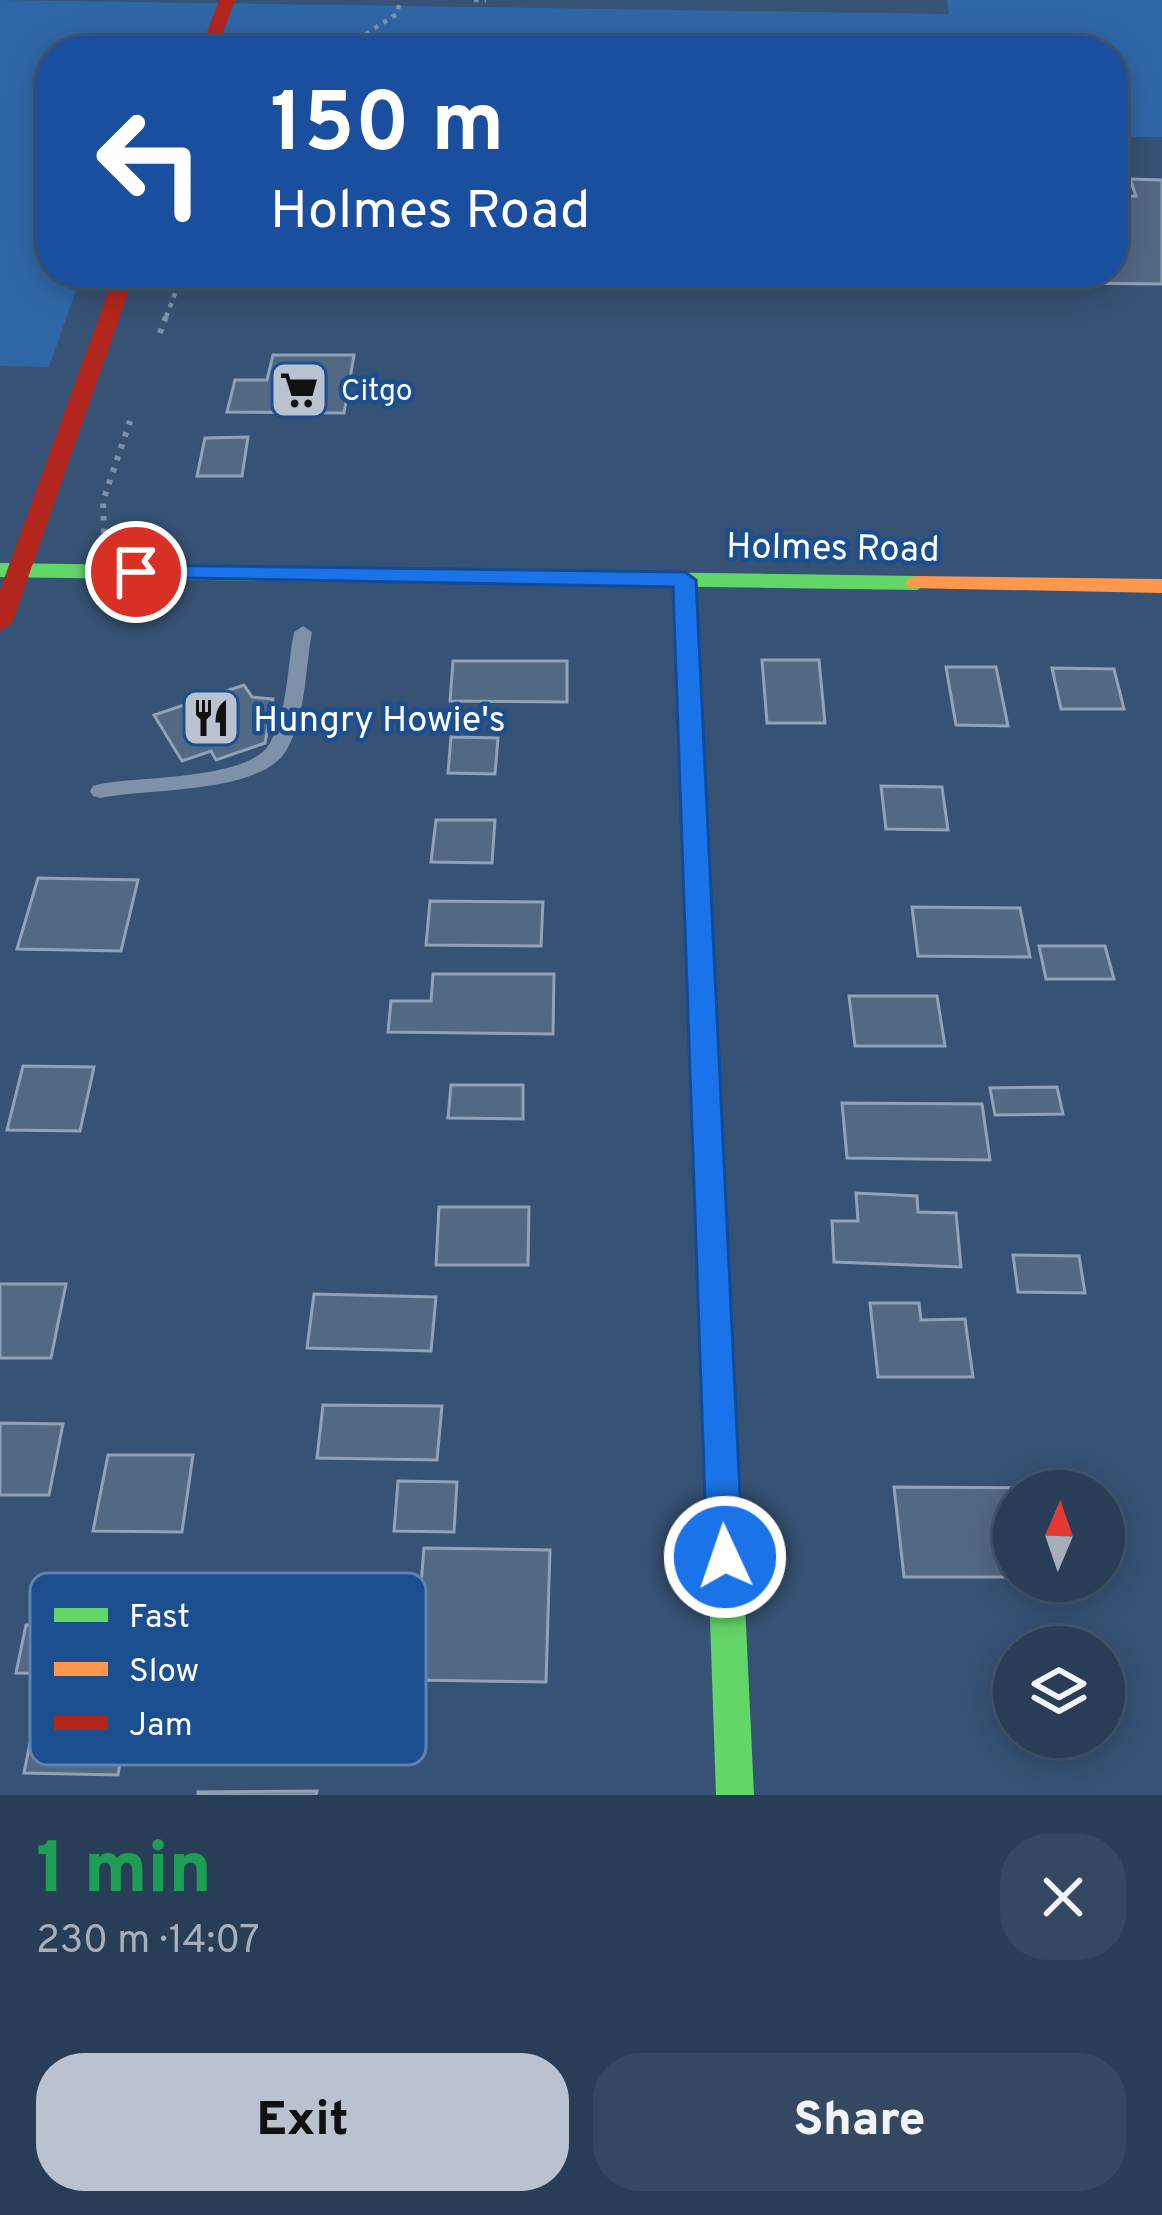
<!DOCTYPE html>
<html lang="en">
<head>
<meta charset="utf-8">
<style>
  body { margin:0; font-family:Overpass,sans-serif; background:#344961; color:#f1f3f6; height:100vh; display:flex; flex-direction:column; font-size:45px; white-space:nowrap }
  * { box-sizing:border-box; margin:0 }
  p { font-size:39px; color:#a5aeba }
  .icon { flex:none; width:66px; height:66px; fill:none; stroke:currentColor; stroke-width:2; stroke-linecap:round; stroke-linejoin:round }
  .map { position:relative; height:1795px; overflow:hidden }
  .sheet { display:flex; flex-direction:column; background:#283e57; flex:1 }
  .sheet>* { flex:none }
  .hud { position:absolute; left:36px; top:36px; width:1092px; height:252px; border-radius:48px; box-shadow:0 6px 30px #0003,0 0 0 3px #44576d; background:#1a4fa0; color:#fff; overflow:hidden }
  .needle { width:78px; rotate:2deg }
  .buttons { position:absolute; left:993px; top:1470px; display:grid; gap:24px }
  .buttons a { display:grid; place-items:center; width:132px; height:132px; border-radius:50%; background:#283e57; box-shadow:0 6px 30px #0003,0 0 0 3px #44576d; font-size:60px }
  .pin { position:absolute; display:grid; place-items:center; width:102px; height:102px; color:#fff; margin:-51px; border:6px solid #fff; border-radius:50%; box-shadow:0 3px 12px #0007 }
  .me { position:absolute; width:132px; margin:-66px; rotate:357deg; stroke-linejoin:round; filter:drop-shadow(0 0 9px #0008) }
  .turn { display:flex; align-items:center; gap:42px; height:252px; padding:0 36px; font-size:54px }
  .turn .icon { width:156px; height:156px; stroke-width:2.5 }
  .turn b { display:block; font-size:84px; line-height:102px }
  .round { display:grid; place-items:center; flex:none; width:126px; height:126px; border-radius:48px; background:#344961 }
  .head { display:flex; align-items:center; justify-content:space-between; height:204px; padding:0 36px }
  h1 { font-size:72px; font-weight:800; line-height:90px; color:#1e9e55 }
  .cta { display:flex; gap:24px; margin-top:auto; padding:24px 36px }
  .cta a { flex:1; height:138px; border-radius:48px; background:#b9c2ce; color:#111; font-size:48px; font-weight:800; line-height:138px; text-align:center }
  .cta a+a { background:#344961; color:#f1f3f6 }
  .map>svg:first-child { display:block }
  .green { fill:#2f66a5 }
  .building { fill:#526984; stroke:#92a2b6; stroke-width:3 }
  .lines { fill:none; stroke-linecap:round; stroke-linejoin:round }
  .path-far1 { stroke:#7d92a8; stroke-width:4.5; stroke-dasharray:4.5 6; stroke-linecap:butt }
  .path { stroke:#7d92a8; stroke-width:6; stroke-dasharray:4.5 8; stroke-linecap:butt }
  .lane { fill:#7d92a8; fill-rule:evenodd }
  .fast { fill:#63d668; fill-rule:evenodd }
  .slow { fill:#ff974d; fill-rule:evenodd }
  .jam { fill:#b3261e; fill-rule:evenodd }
  .route { fill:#1a73e8; stroke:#114b97; stroke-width:3 }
  .labels { text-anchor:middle; stroke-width:9; stroke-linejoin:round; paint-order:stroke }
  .far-poi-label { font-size:30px; fill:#fff; stroke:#1b4f8f; text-anchor:start }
  .street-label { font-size:36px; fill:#fff; stroke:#1b4f8f }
  .poi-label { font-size:36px; fill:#fff; stroke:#1b4f8f; text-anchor:start }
  .key { fill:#1b4f8f; stroke:#5f84b1; stroke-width:3 }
  .key-label { font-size:33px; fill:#fff }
</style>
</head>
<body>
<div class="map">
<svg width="1162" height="1795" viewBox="0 0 1162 1795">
  <rect width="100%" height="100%" fill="#365274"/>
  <!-- green -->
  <path class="green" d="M0,0L949,14L947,0H1162V137H1113V51H51V273H82L49,367L0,366Z"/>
  <!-- building -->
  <g class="building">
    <path d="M1130,179L1162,180V284L1063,283L1027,275L830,273H1113V196H1136Z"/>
    <path d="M273,355H354L344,413L227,412L235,380H267Z"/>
    <path d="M248,437L242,476H197L205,438Z"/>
    <path d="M762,660H819L825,723H767Z"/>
    <path d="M453,661H567V702L450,701Z"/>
    <path d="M946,667H996L1008,726L956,725Z"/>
    <path d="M1052,668L1114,669L1124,709H1061Z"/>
    <path d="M244,685L252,697L273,699L265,743L216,760L211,751L182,761L154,715Z"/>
    <path d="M451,737L498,738L495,774L448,773Z"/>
    <path d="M881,786L942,787L948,830L886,829Z"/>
    <path d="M436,820H495L492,863L431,862Z"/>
    <path d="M38,878L138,880L121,951L17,949Z"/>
    <path d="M430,901L543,902L541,946L426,945Z"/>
    <path d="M912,907L1020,908L1030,957L918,956Z"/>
    <path d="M1039,946H1105L1114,979H1046Z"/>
    <path d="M433,974H554L553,1034L388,1032L391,1001H431Z"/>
    <path d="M849,996H937L945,1046H855Z"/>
    <path d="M23,1066L94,1067L80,1131L7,1130Z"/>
    <path d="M451,1085H523V1119L448,1118Z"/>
    <path d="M1057,1087L1063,1114L995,1115L990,1088Z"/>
    <path d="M842,1103L982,1104L990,1160L847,1158Z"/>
    <path d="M856,1193L917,1196L918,1212L956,1213L961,1267L834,1262L832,1221H858Z"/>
    <path d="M439,1207H529L528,1265H436Z"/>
    <path d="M1013,1255L1079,1256L1085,1293L1018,1292Z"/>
    <path d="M0,1284H66L51,1358H0Z"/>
    <path d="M314,1294L436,1297L431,1351L307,1348Z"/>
    <path d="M870,1303H919L921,1320L965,1319L973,1377H878Z"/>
    <path d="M323,1405L442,1406L437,1460L317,1458Z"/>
    <path d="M0,1423L63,1424L49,1495H0Z"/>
    <path d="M108,1455H193L182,1532L93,1531Z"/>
    <path d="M398,1481L457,1482L454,1532L394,1531Z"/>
    <path d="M894,1487L1040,1488L1014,1491V1577H904Z"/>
    <path d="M424,1548L550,1550L546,1682L413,1680Z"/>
    <path d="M26,1625L87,1626L78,1674L16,1673Z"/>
    <path d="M40,1693L131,1695L118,1775L24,1773Z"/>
    <path d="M317,1791L316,1795H198V1792Z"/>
  </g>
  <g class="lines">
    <!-- path-far1 -->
    <g class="path-far1">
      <path d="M474,0H486"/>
      <path d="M339,51L397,14L400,0"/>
      <path d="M166,317L183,273"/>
    </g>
    <!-- path -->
    <g class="path">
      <path d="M160,333L167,314"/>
      <path d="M104,533L103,501L130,421"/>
    </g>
    <!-- lane -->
    <path class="lane" d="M303,626L312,632C305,670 306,717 286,751C260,794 147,788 100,798L93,796L90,791L93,786L100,784C140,776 250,780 270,743C288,711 287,667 294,632Z"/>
    <!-- fast -->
    <g class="fast">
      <path d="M0,563L917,576L929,583L917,590L0,577Z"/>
      <path d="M710,1165L721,1169L725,1178L754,1795H716L695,1178L699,1169Z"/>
    </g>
    <!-- slow -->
    <path class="slow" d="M917,576L1162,579V593L909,588L905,583L909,578Z"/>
    <!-- jam -->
    <g class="jam">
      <path d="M219,0H235L216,51H200Z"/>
      <path d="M115,273H135L12,623L0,631V590Z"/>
      <path d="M685,573L697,580L725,1178L721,1187L710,1191L699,1187L695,1178L673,580Z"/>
    </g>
  </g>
  <!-- route -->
  <path class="route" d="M136,565L685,572L696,580L743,1557L737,1569L725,1574L712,1569L707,1557L673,587L128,577L124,572Z"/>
  <!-- icons -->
  <defs>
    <symbol id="supermarket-square" viewBox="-11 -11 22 22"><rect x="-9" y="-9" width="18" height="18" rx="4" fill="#b9c2ce" stroke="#1b4f8f"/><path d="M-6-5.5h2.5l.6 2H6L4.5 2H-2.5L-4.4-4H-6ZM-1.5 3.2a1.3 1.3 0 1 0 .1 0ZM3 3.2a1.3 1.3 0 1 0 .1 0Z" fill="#111"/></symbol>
    <symbol id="restaurant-square" viewBox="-11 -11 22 22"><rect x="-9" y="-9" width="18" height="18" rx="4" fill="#b9c2ce" stroke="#1b4f8f"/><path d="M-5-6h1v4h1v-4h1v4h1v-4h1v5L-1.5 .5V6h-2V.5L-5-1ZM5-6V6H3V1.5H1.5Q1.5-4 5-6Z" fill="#111"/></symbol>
  </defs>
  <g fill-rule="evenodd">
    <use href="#supermarket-square" x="266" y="357" width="66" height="66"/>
    <use href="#restaurant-square" x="178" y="685" width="66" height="66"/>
  </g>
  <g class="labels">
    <!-- far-poi labels -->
    <g class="far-poi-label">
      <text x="341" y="400">Citgo</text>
    </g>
    <!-- street labels -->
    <g class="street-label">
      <text transform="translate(833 546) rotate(1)" y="13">Holmes Road</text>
    </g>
    <!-- poi labels -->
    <g class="poi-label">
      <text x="253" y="731">Hungry Howie's</text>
    </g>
  </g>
  <!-- legend -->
  <rect x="30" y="1573" width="396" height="192" rx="18" class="key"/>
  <rect x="54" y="1608" width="54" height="14" fill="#63d668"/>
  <rect x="54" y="1662" width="54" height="14" fill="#ff974d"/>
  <rect x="54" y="1716" width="54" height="14" fill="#b3261e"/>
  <g class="key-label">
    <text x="129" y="1627">Fast</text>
    <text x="129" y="1681">Slow</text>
    <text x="129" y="1735">Jam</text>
  </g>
</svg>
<div class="buttons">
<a><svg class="needle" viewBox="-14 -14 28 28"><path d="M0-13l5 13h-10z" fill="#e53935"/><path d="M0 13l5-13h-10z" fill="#a5aeba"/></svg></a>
<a><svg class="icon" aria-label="layers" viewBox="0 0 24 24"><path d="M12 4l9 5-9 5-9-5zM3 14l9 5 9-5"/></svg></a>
</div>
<div class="pin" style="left:136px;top:572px;background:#d93025"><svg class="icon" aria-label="arrive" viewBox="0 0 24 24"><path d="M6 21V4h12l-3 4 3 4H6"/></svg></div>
<svg class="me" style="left:725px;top:1557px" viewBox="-20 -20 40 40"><circle r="17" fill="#1a73e8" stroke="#fff" stroke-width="3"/><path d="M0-11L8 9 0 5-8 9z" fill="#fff"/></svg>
<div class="hud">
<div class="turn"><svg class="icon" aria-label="left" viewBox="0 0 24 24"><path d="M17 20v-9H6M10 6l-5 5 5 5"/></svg><div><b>150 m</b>Holmes Road</div></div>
</div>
</div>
<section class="sheet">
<div class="head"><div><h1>1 min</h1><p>230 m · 14:07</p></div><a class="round"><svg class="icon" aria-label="close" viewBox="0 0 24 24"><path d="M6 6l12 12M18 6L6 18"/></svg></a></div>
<div class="cta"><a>Exit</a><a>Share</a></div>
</section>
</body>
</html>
